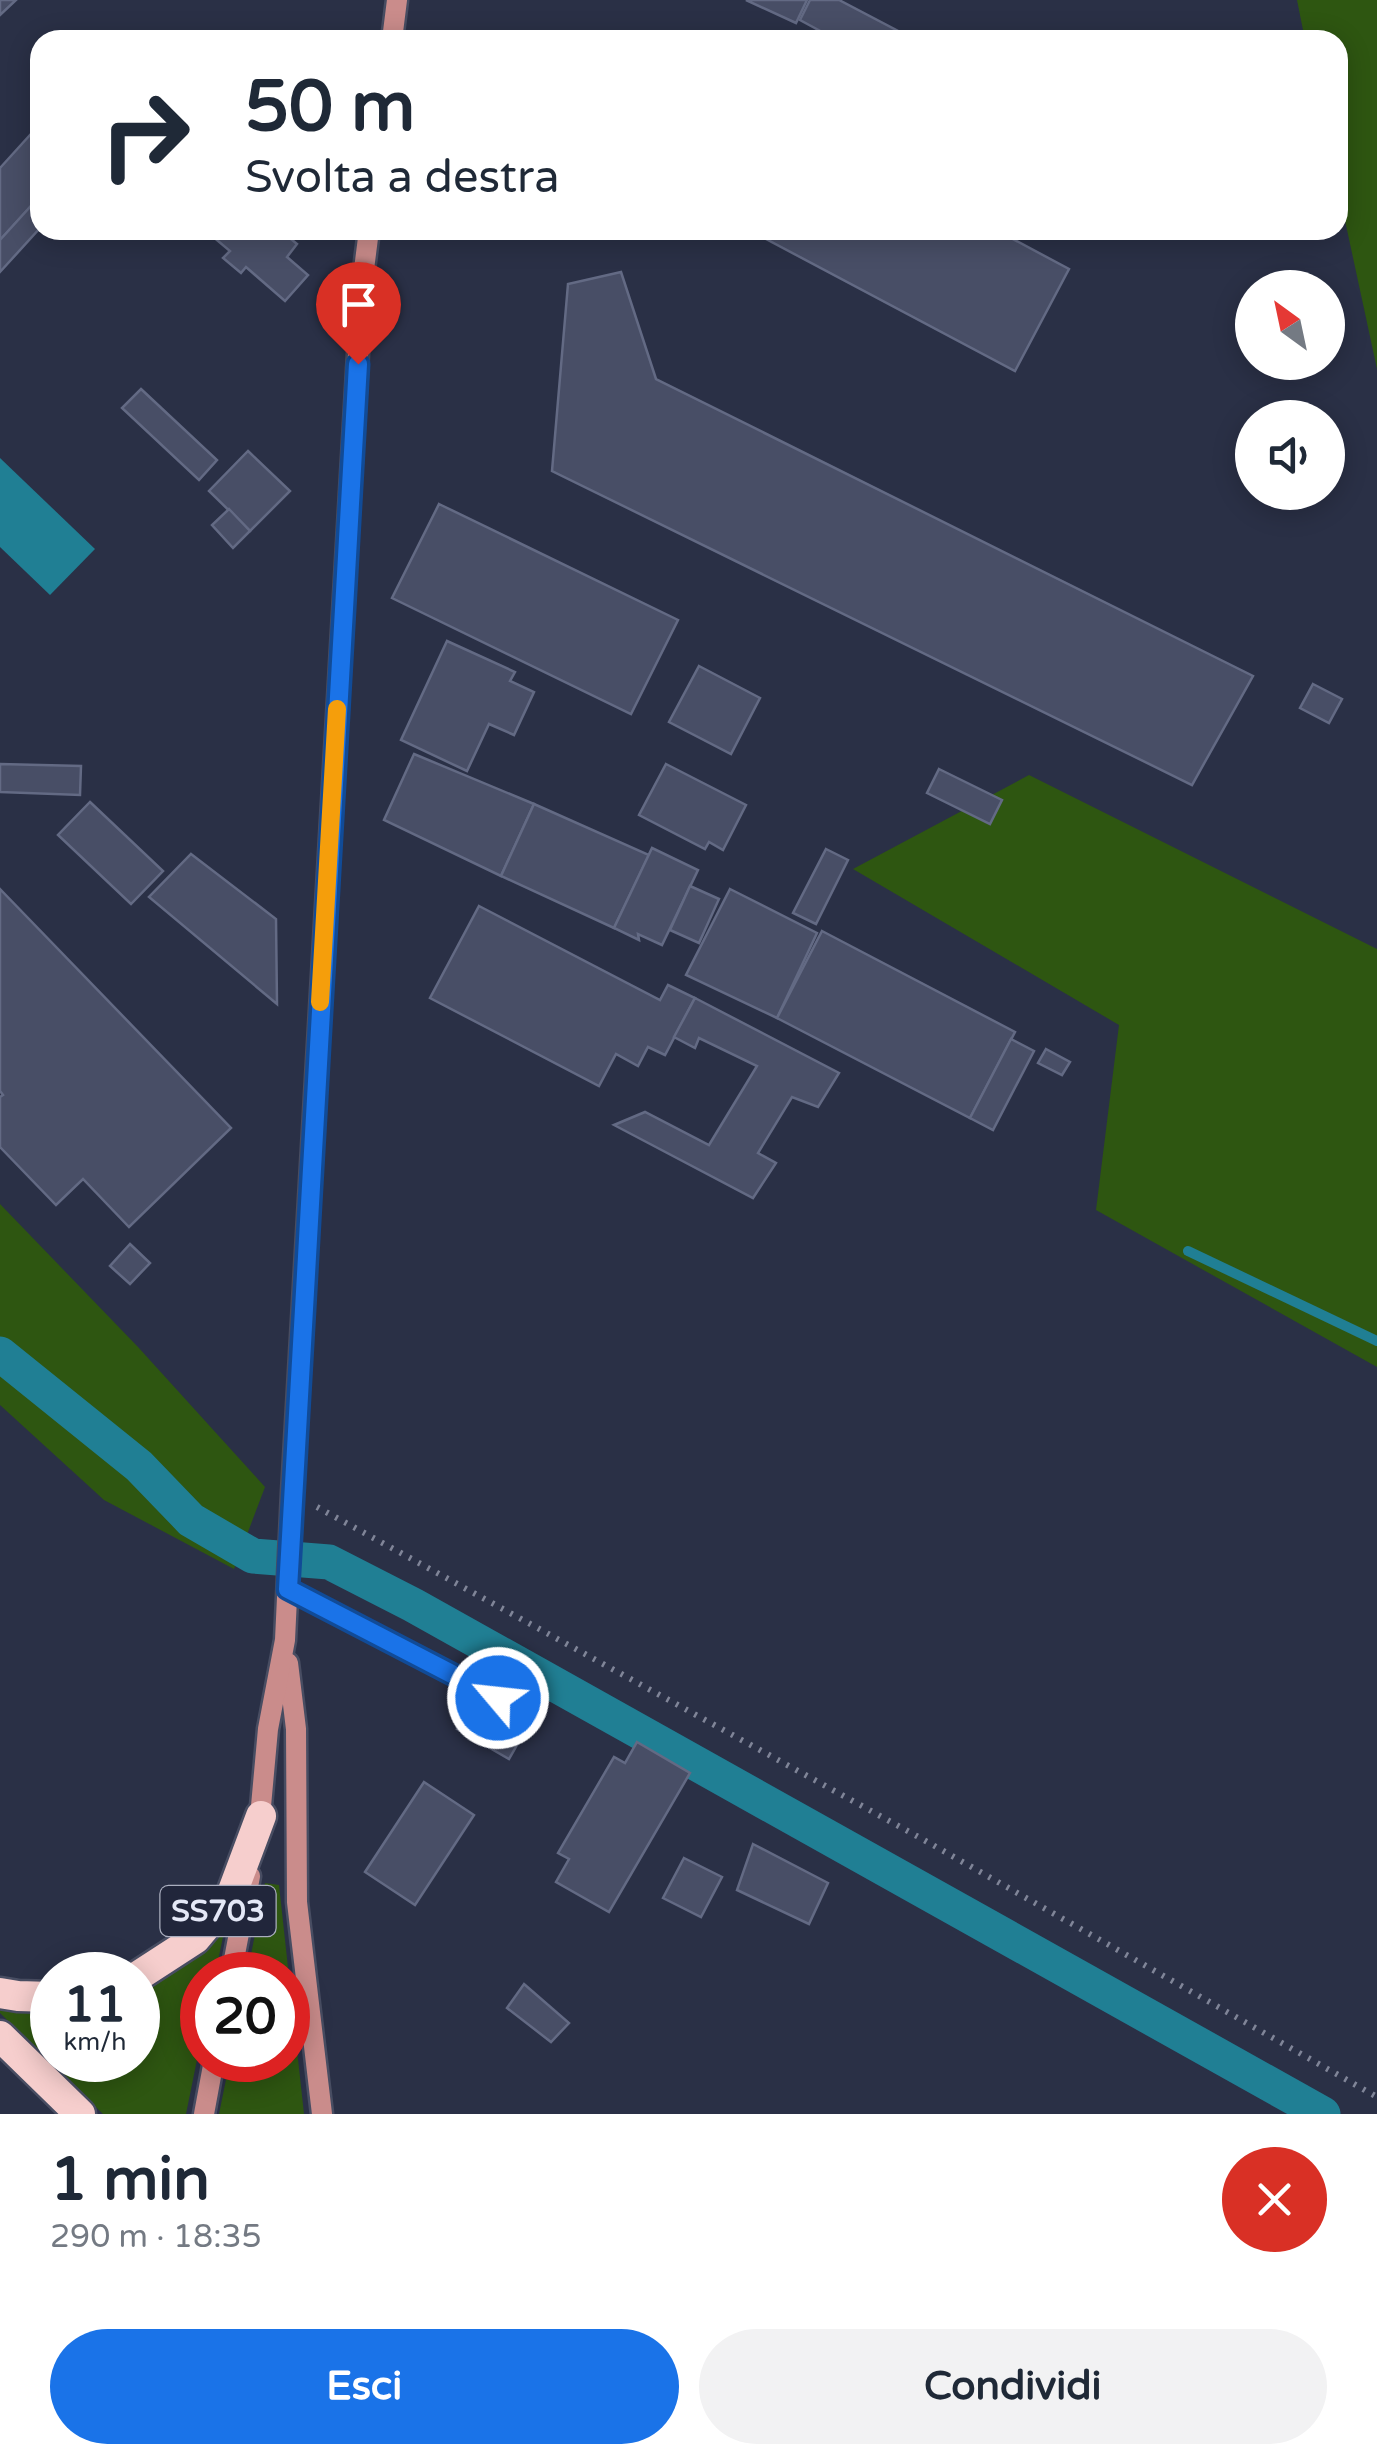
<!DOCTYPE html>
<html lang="it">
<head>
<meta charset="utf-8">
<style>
  body { margin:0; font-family:"Varela Round",sans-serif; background:#f2f2f3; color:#1f2937; height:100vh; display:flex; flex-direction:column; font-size:38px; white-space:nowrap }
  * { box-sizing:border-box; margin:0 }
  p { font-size:32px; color:#747a83 }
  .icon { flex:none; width:55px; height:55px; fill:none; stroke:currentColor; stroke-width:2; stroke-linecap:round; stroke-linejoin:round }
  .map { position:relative; height:2114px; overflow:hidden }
  .panel { display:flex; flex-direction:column; background:#fff; flex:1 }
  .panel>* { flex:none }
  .top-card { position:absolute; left:30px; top:30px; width:1318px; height:210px; border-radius:30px; box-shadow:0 5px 25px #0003; background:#fff; color:#1f2937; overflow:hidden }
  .needle { width:65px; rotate:327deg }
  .fabs { position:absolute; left:1235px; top:270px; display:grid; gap:20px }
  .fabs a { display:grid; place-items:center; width:110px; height:110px; border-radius:50%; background:#fff; box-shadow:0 5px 25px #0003; font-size:50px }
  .speed { position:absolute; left:30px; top:1952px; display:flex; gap:20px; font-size:50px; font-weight:700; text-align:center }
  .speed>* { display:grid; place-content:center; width:130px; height:130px; border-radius:50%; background:#fff; box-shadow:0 5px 25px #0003; line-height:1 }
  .speed small { font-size:25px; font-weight:400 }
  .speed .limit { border:15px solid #d22; background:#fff; color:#111 }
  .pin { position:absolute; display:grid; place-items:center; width:85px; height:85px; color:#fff; margin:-102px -42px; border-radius:50% 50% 50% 0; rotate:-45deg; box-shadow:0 0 10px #0007 }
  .pin .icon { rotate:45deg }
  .me { position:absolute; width:110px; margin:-55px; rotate:298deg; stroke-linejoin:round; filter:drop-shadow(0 0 8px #0008) }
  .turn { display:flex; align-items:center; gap:35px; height:210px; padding:0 50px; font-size:45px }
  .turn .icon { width:130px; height:130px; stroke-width:2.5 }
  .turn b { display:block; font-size:70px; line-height:85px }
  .round { display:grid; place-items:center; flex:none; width:105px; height:105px; border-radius:52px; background:#f2f2f3 }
  .head { display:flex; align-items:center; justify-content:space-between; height:170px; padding:0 50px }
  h1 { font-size:60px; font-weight:700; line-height:75px }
  .button { display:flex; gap:20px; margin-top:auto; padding:20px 50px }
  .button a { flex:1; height:115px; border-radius:60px; background:#1a73e8; color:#fff; font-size:40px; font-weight:700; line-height:115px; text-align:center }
  .button a+a { background:#f2f2f3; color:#1f2937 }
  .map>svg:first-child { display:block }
  .green { fill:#2e5611 }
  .water { fill:#207f94 }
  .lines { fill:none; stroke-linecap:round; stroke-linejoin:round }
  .stream { stroke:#207f94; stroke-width:10 }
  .canal { stroke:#207f94; stroke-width:35 }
  .building { fill:#484e66; stroke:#636a84; stroke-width:2.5 }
  .lane-casing { stroke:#484d62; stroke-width:22 }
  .secondary-casing { stroke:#484d62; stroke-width:25 }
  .highway-casing { stroke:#484d62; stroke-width:35 }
  .path { stroke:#808598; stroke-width:6; stroke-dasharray:2.5 8; stroke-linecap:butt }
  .lane { stroke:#936c6b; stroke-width:18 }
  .secondary { stroke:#ca8c8b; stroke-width:20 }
  .highway { stroke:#f6cecd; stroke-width:30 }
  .route-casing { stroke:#114b97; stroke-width:25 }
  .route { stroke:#1a73e8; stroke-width:18 }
  .slow { stroke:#f59e0b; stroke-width:18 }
  .labels { text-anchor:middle; stroke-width:10; stroke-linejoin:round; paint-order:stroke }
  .shield { fill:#21263b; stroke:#aaaebf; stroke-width:2.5 }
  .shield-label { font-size:30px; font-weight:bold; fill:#e4e8f7 }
</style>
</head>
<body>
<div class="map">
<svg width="1377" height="2114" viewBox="0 0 1377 2114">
  <rect width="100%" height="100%" fill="#2a3046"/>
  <!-- green -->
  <g class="green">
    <path d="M1297,0H1377V369L1338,188V40H1305Z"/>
    <path d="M1029,775L1377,949V1367L1096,1210L1119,1025L853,869Z"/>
    <path d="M0,1204L138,1347L265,1487L234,1569L104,1500L0,1405Z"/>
    <path d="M265,1883L279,1885L304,2114H219L230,2060H288V1975H247Z"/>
    <path d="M217,1930L224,1932L215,1975H202V2035L186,2114H103L0,2013V2001L52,2005V2060H138V1985Z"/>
  </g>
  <!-- water -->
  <path class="water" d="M0,458L95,549L50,595L0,547Z"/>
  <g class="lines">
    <!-- stream -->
    <path class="stream" d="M1188,1251L1377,1341"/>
    <!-- canal -->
    <path class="canal" d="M0,1354L139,1466L191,1520L253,1556L329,1562L413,1605L1323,2114"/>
  </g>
  <!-- building -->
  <g class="building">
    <path d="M0,0H16L0,15Z"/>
    <path d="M746,0H807L796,23Z"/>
    <path d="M810,0H839L900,32L895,40H837L800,20Z"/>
    <path d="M40,124V196L0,240V168Z"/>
    <path d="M40,196V228L0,272V240Z"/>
    <path d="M205,230H280L297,244L287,257L308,275L285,301L246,267L241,273L223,258L230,251Z"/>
    <path d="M749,230H996L1069,269L1015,371Z"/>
    <path d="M621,272L656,379L1253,676L1192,785L552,471L568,284Z"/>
    <path d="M141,389L217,460L199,480L122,408Z"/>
    <path d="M248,451L290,491L250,531L209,491Z"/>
    <path d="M439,504L678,620L631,714L392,598Z"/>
    <path d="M229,509L250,531L233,548L212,525Z"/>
    <path d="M447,641L515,672L510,681L534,692L514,735L489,724L467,771L401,740Z"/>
    <path d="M699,666L760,698L731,754L669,722Z"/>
    <path d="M1313,684L1342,699L1329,723L1300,708Z"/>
    <path d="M414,754L534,804L501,876L384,820Z"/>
    <path d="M0,764L81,766L80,795L0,792Z"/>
    <path d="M666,764L746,805L723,850L709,842L705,849L639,815Z"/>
    <path d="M939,769L1002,800L990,824L927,793Z"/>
    <path d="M90,802L163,871L131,904L58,835Z"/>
    <path d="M534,804L649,855L614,928L501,876Z"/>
    <path d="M652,848L698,870L662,945L638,934L639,940L614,928Z"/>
    <path d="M826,849L848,860L816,924L793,913Z"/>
    <path d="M191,854L276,919L277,1004L149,897Z"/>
    <path d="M690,886L719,899L699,943L670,930Z"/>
    <path d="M0,889L231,1128L129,1227L83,1179L56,1205L0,1147V1097L3,1095L0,1091Z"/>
    <path d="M730,889L817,933L777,1018L686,975Z"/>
    <path d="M479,906L660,1000L668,985L695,998L665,1055L648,1047L638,1066L616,1054L599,1086L430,998Z"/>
    <path d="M822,931L1015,1032L970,1118L777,1018Z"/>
    <path d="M695,998L839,1073L818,1107L792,1097L758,1153L776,1163L753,1198L614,1125L645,1112L709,1145L757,1066L699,1038L695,1048L674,1037Z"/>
    <path d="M1011,1039L1034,1051L993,1130L970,1118Z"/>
    <path d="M1046,1049L1070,1062L1062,1075L1038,1063Z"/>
    <path d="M130,1244L150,1263L130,1284L110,1266Z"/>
    <path d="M477,1694L529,1724L509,1759L457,1729Z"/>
    <path d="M637,1742L690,1773L609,1912L556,1882L569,1859L558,1853L614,1757L625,1763Z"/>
    <path d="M424,1782L474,1815L415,1905L365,1872Z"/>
    <path d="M753,1844L828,1883L809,1924L737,1890Z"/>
    <path d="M684,1858L722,1877L701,1917L663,1898Z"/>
    <path d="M524,1984L569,2023L551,2042L507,2008Z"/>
  </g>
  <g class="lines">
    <defs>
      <path id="lane" d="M287,1589L498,1699"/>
      <g id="secondary">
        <path d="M392,40L397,0"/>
        <path d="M288,1663L296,1729L297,1902L322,2114"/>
        <path d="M259,1828L268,1729L285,1640L292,1492L362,285L369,230"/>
        <path d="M231,1975L250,1876"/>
        <path d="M204,2114L214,2060"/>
      </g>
      <g id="highway">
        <path d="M138,1976L195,1939L231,1896L261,1816"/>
        <path d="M0,1993L18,1996L52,1997"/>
        <path d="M0,2036L80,2114"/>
      </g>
    </defs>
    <!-- lane casing -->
    <use href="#lane" class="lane-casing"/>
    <!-- secondary casing -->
    <use href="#secondary" class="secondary-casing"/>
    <!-- highway casing -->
    <use href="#highway" class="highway-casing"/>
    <!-- path -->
    <path class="path" d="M317,1507L924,1840L1377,2097"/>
    <!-- lane -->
    <use href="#lane" class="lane"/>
    <!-- secondary -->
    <use href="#secondary" class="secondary"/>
    <!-- highway -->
    <use href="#highway" class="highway"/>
  </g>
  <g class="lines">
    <defs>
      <path id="route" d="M358,364L288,1589L498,1698"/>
    </defs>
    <!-- route casing -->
    <use href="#route" class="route-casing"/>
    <!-- route -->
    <use href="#route" class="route"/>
    <!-- slow -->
    <path class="slow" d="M320,1002L337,709"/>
  </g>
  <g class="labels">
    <!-- shield labels -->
    <rect class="shield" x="160.5" y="1886" width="115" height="50" rx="8"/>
    <g class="shield-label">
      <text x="218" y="1921">SS703</text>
    </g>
  </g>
</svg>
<div class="fabs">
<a><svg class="needle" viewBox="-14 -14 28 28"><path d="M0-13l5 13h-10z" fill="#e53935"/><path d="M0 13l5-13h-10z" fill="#747a83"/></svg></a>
<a><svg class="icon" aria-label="sound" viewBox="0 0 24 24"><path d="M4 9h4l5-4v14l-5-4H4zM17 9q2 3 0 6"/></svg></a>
</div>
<div class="speed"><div>11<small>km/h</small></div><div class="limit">20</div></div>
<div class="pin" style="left:358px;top:364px;background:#d93025"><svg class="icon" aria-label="arrive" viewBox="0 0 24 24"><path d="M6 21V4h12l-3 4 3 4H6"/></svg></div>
<svg class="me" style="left:498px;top:1698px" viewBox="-20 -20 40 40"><circle r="17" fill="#1a73e8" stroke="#fff" stroke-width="3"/><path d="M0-11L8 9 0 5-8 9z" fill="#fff"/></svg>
<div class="top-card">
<div class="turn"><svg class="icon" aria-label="right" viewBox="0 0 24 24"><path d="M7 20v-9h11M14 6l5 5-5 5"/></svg><div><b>50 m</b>Svolta a destra</div></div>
</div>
</div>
<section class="panel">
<div class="head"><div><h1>1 min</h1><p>290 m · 18:35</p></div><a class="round" style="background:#d93025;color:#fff"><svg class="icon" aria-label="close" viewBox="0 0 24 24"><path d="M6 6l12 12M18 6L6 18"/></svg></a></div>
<div class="button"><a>Esci</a><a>Condividi</a></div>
</section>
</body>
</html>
